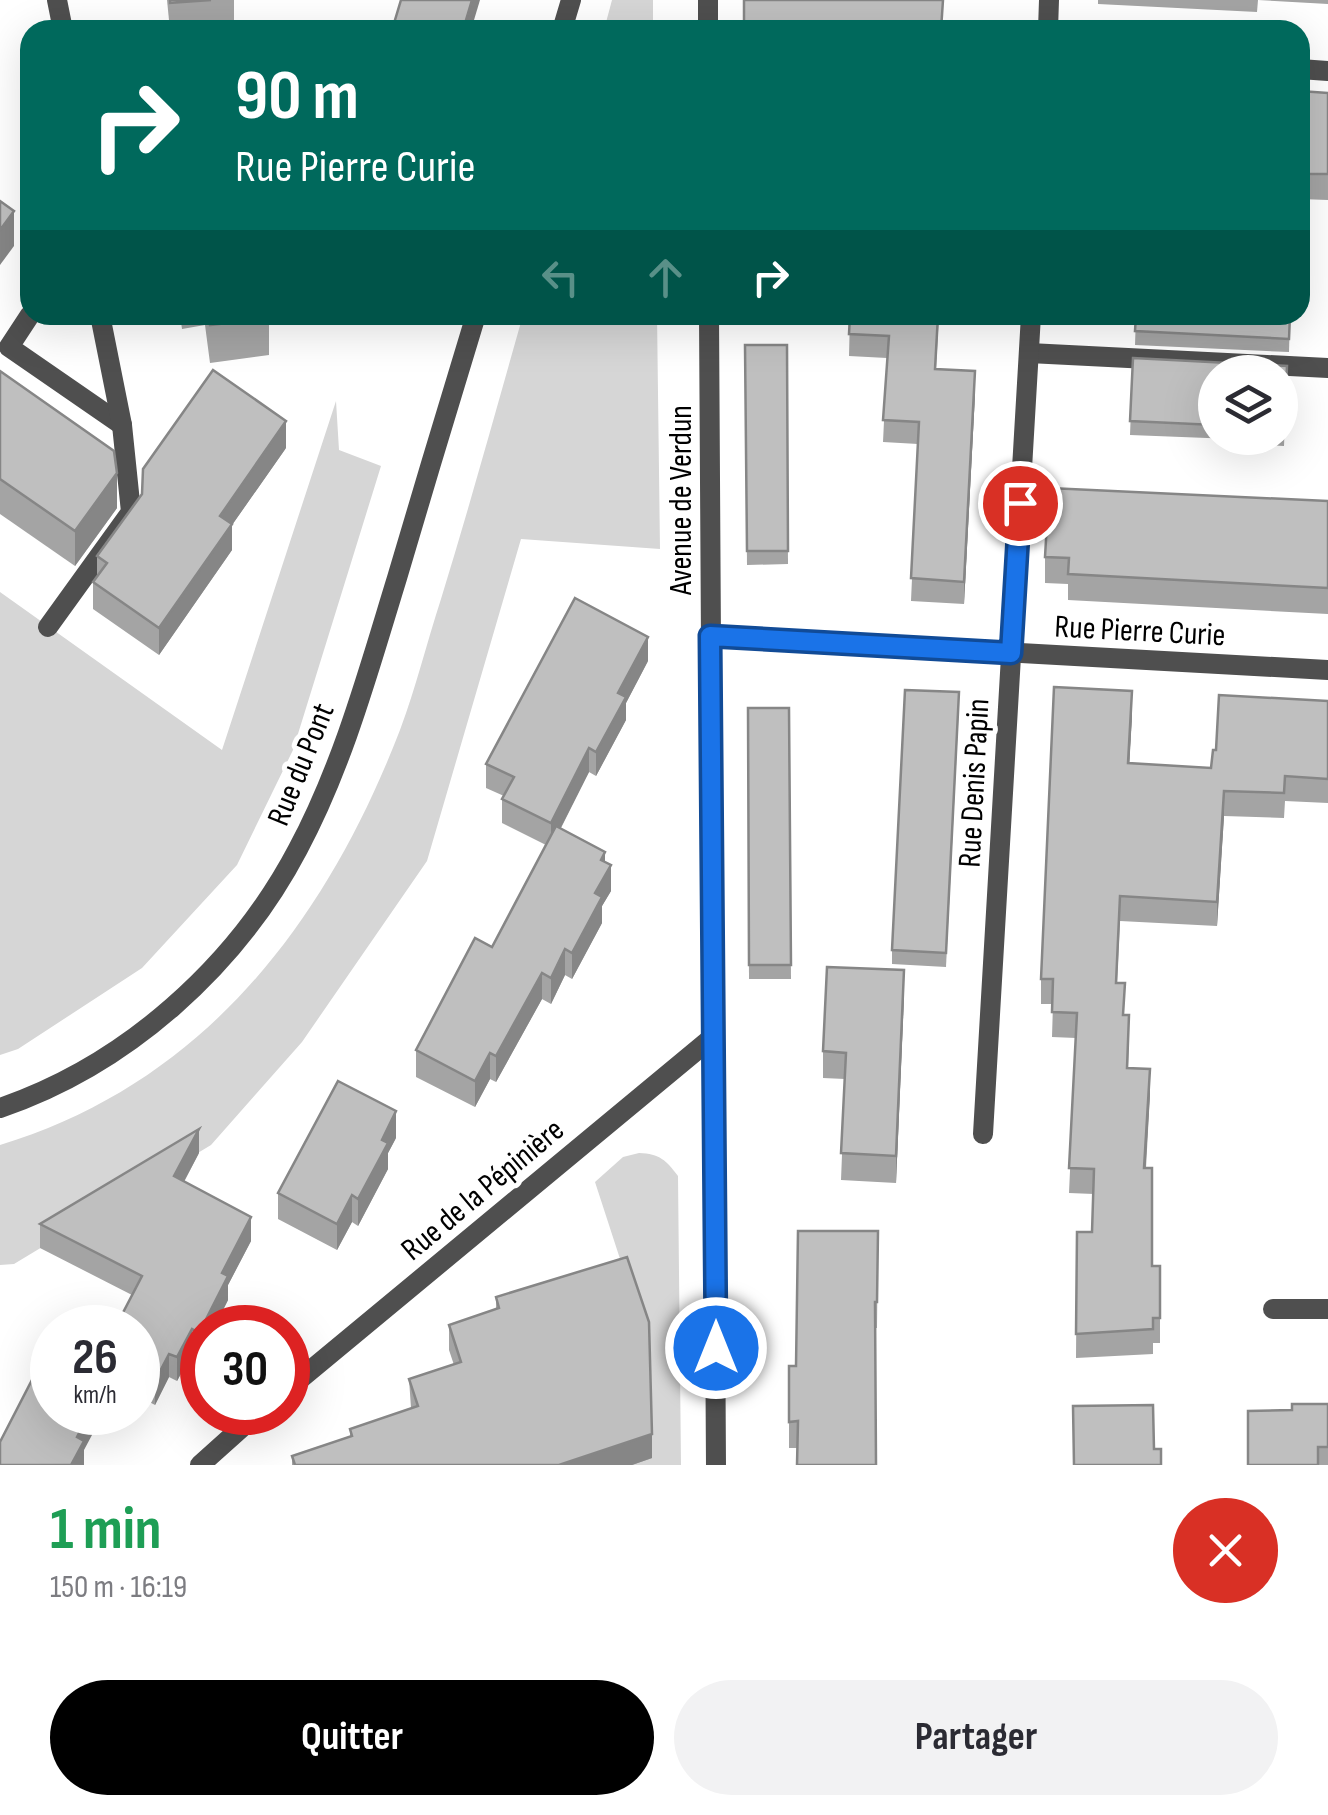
<!DOCTYPE html>
<html lang="fr">
<head>
<meta charset="utf-8">
<style>
  body { margin:0; font-family:"Sofia Sans Condensed",sans-serif; background:#f2f2f3; color:#2b2b33; height:100vh; display:flex; flex-direction:column; font-size:38px; white-space:nowrap }
  * { box-sizing:border-box; margin:0 }
  p { font-size:32px; color:#7c7c81 }
  .icon { flex:none; width:55px; height:55px; fill:none; stroke:currentColor; stroke-width:2; stroke-linecap:round; stroke-linejoin:round }
  .map { position:relative; height:1465px; overflow:hidden }
  .panel { display:flex; flex-direction:column; background:#fff; flex:1 }
  .panel>* { flex:none }
  .banner { position:absolute; left:20px; top:20px; width:1290px; height:305px; border-radius:30px; box-shadow:0 10px 40px #0002; background:#00695c; color:#fff; overflow:hidden }
  .fabs { position:absolute; left:1198px; top:355px; display:grid; gap:20px }
  .fabs a { display:grid; place-items:center; width:100px; height:100px; border-radius:50%; background:#fff; box-shadow:0 10px 40px #0002; font-size:50px }
  .speed { position:absolute; left:30px; top:1305px; display:flex; gap:20px; font-size:50px; font-weight:700; text-align:center }
  .speed>* { display:grid; place-content:center; width:130px; height:130px; border-radius:50%; background:#fff; box-shadow:0 10px 40px #0002; line-height:1 }
  .speed small { font-size:25px; font-weight:400 }
  .speed .limit { border:15px solid #d22; background:#fff; color:#111 }
  .pin { position:absolute; display:grid; place-items:center; width:85px; height:85px; color:#fff; margin:-42px; border:5px solid #fff; border-radius:50%; box-shadow:0 2px 10px #0007 }
  .me { position:absolute; width:110px; margin:-55px; rotate:0deg; stroke-linejoin:round; filter:drop-shadow(0 0 8px #0008) }
  .turn { display:flex; align-items:center; gap:35px; height:210px; padding:0 50px; font-size:45px }
  .turn .icon { width:130px; height:130px; stroke-width:2.5 }
  .turn b { display:block; font-size:70px; line-height:85px }
  .lanes { display:flex; align-items:center; height:95px; padding:0 50px; background:#0003; justify-content:center; gap:50px; direction:ltr }
  .lanes .off { opacity:.35 }
  .round { display:grid; place-items:center; flex:none; width:105px; height:105px; border-radius:52px; background:#f2f2f3 }
  .headline { display:flex; align-items:center; justify-content:space-between; height:170px; padding:0 50px }
  h1 { font-size:60px; font-weight:700; line-height:75px; color:#1e9e55 }
  .button { display:flex; gap:20px; margin-top:auto; padding:20px 50px }
  .button a { flex:1; height:115px; border-radius:60px; background:#000; color:#fff; font-size:40px; font-weight:700; line-height:115px; text-align:center }
  .button a+a { background:#f2f2f3; color:#2b2b33 }
  .map>svg:first-child { display:block }
  .green { fill:#d6d6d6 }
  .lines { fill:none; stroke-linecap:round; stroke-linejoin:round }
  .pedestrian { stroke:#4f4f4f; stroke-width:20 }
  .minor { stroke:#4f4f4f; stroke-width:20 }
  .tertiary { stroke:#4f4f4f; stroke-width:20 }
  .wall { fill:#a4a4a4; fill-rule:evenodd }
  .shaded-wall { fill:#868686 }
  .building { fill:#bfbfbf; stroke:#868686; stroke-width:2.5 }
  .route-casing { stroke:#114b97; stroke-width:25 }
  .route { stroke:#1a73e8; stroke-width:18 }
  .labels { text-anchor:middle; stroke-width:10; stroke-linejoin:round; paint-order:stroke }
  .street-label { font-size:32px; fill:#000; stroke:#fff }
</style>
</head>
<body>
<div class="map">
<svg width="1328" height="1465" viewBox="0 0 1328 1465">
  <rect width="100%" height="100%" fill="#fff"/>
  <!-- green -->
  <g class="green">
    <path d="M612,0H653V30H604Z"/>
    <path d="M523,315H657L660,549L521,539L427,861L302,1042L211,1145L14,1264L0,1265V1145C204,1083 326,922 400,730C416,687 427,642 441,599C470,505 496,410 523,315Z"/>
    <path d="M336,401L339,450L381,466L293,750L237,865L142,968L18,1049L0,1055V592L222,750Z"/>
    <path d="M639,1153C660,1154 666,1160 678,1176L681,1465H631L651,1429L650,1351L595,1182L623,1157Z"/>
  </g>
  <g class="lines">
    <!-- pedestrian -->
    <path class="pedestrian" d="M1029,353L1328,368"/>
    <!-- minor -->
    <g class="minor">
      <path d="M57,0L63,30"/>
      <path d="M708,0V30"/>
      <path d="M1048,30L1049,0"/>
      <path d="M1300,69L1328,71"/>
      <path d="M30,315L9,347L122,425"/>
      <path d="M709,315L716,1465"/>
      <path d="M48,627L131,512L122,425L100,315"/>
      <path d="M710,636L1328,670"/>
      <path d="M983,1134L1031,315"/>
      <path d="M1273,1309H1328"/>
      <path d="M288,1389L714,1036"/>
      <path d="M200,1465L259,1412"/>
    </g>
    <!-- tertiary -->
    <g class="tertiary">
      <path d="M562,30L571,0"/>
      <path d="M0,1108C126,1065 236,967 298,849C343,765 369,669 397,578C423,490 449,403 476,315"/>
    </g>
  </g>
  <!-- wall -->
  <g class="wall">
    <path d="M167,0H234V25L170,30Z"/>
    <path d="M1098,0H1328V4L1258,0L1257,12L1098,4Z"/>
    <path d="M1300,91L1328,93V200L1300,199Z"/>
    <path d="M180,315H269V355L210,363L205,325L182,329Z"/>
    <path d="M850,315H939L936,369L975,394L964,604L911,601L918,444L883,442L887,358L849,356Z"/>
    <path d="M1136,315H1290L1289,352L1135,345Z"/>
    <path d="M745,345H787L788,564L747,565Z"/>
    <path d="M1133,358L1287,366L1284,446L1233,443V439L1130,435ZM1215,372H1280V438H1215Z"/>
    <path d="M0,371L117,508L75,566L0,514Z"/>
    <path d="M286,448L232,525V550L159,655L93,609V582L97,577V556Z"/>
    <path d="M1328,501V614L1068,600V584L1045,583V557Z"/>
    <path d="M648,661L626,703V720L596,776L589,772L561,828L605,862L611,891L602,906V923L572,979L565,975L551,1004L542,999L496,1082L490,1079L475,1107L416,1077V1050L492,947L546,845L502,823V799L504,796L486,788V764Z"/>
    <path d="M1328,701V803L1285,801L1284,818L1224,816L1217,926L1120,921L1117,983L1129,1040L1128,1068L1150,1094L1146,1168L1152,1266H1160V1343H1153V1354L1076,1358L1077,1232H1092L1094,1194L1069,1193L1076,1038L1052,1037L1053,1004H1041V979L1132,716L1129,763L1211,768L1216,750Z"/>
    <path d="M959,706L946,967L892,964V950Z"/>
    <path d="M748,708H789L791,979H749Z"/>
    <path d="M904,996L896,1183L841,1180L845,1079L823,1078V1051Z"/>
    <path d="M396,1138L388,1153V1169L358,1226L352,1222L337,1250L278,1219V1193Z"/>
    <path d="M199,1153L184,1182L251,1241L228,1285V1300L214,1328H202V1350L199,1356L192,1353L177,1381L169,1377L155,1405L138,1396V1328L132,1295L40,1248V1224Z"/>
    <path d="M878,1231L877,1328H875L798,1448H789V1393L796,1366Z"/>
    <path d="M496,1297L652,1458L632,1465H292V1456L350,1436V1429L411,1408L409,1379L454,1365L449,1350V1325L496,1309Z"/>
    <path d="M1328,1404V1465H1248Z"/>
  </g>
  <!-- shaded-wall -->
  <g class="shaded-wall">
    <path d="M472,0H480L471,30H463Z"/>
    <path d="M14,211V246L0,265V230Z"/>
    <path d="M975,371V394L964,604V582Z"/>
    <path d="M286,421V448L232,525V550L159,655V628L220,516Z"/>
    <path d="M117,473V508L75,566V531Z"/>
    <path d="M648,637V661L626,703V720L596,776V752L618,693Z"/>
    <path d="M1132,691V716L1128,788V763Z"/>
    <path d="M589,748V772L551,847V823Z"/>
    <path d="M1224,791V816L1217,926V902Z"/>
    <path d="M605,852V876L611,865V891L602,906V923L572,979V953L595,893L601,860Z"/>
    <path d="M565,949V975L551,1004V978Z"/>
    <path d="M904,970V996L896,1183V1156Z"/>
    <path d="M542,973V999L496,1082V1056Z"/>
    <path d="M490,1053V1079L475,1107V1081Z"/>
    <path d="M1150,1069V1094L1144,1193V1168Z"/>
    <path d="M396,1111V1138L388,1153V1169L358,1226V1199L382,1140Z"/>
    <path d="M199,1129V1153L174,1200V1176Z"/>
    <path d="M352,1195V1222L337,1250V1224Z"/>
    <path d="M251,1217V1241L228,1285V1300L214,1328H202V1350L199,1356V1333L222,1273Z"/>
    <path d="M192,1329V1353L177,1381V1357Z"/>
    <path d="M169,1354V1377L155,1405V1381Z"/>
    <path d="M90,1412H92V1435L84,1450V1465H71L77,1437Z"/>
    <path d="M652,1434V1458L632,1465H559Z"/>
  </g>
  <!-- building -->
  <g class="building">
    <path d="M170,0H211L170,3Z"/>
    <path d="M401,0H472L463,30H392Z"/>
    <path d="M744,0H943L941,30H744Z"/>
    <path d="M1300,91L1328,93V174H1300Z"/>
    <path d="M0,201L14,211L0,230Z"/>
    <path d="M209,315H269V318L210,325Z"/>
    <path d="M850,315H938L935,369L975,371L964,582L911,578L919,422L883,420L889,336L849,334Z"/>
    <path d="M1136,315H1290L1289,339L1135,331Z"/>
    <path d="M745,345H787L788,551H747Z"/>
    <path d="M1133,358L1287,366L1284,432H1280V372H1215V425L1130,421Z"/>
    <path d="M213,370L286,421L220,516L232,524L159,628L93,582L107,563L97,556L142,494L143,469Z"/>
    <path d="M0,371L114,451L117,473L75,531L0,479Z"/>
    <path d="M1049,488L1328,501V588L1068,574L1069,558L1045,557Z"/>
    <path d="M575,598L648,637L618,693L626,697L596,752L589,748L551,823L502,799L514,777L486,764Z"/>
    <path d="M1054,687L1132,691L1128,763L1211,768L1213,750H1216L1219,695L1328,701V779L1285,776L1284,793L1224,791L1217,902L1120,896L1116,983H1125L1123,1015H1129L1127,1068L1150,1069L1144,1168H1152V1266H1160V1318H1153V1329L1076,1334L1077,1232H1092L1094,1169L1069,1168L1077,1013L1052,1012L1053,979H1041Z"/>
    <path d="M905,690L959,692L946,953L892,950Z"/>
    <path d="M748,708H789L791,965H749Z"/>
    <path d="M556,826L605,852L601,860L611,865L595,893L602,897L572,953L565,949L551,978L542,973L496,1056L490,1053L475,1081L416,1050L475,938L492,947Z"/>
    <path d="M827,967L904,970L896,1156L841,1153L846,1053L823,1051Z"/>
    <path d="M338,1081L396,1111L382,1140L388,1143L358,1199L352,1195L337,1224L278,1193Z"/>
    <path d="M199,1129L174,1176L251,1217L222,1273L228,1276L199,1333L192,1329L177,1357L169,1354L155,1381L138,1372V1328H115L142,1276L40,1224Z"/>
    <path d="M798,1231H878L877,1302H875L876,1465H797L798,1421L789,1422V1366H796Z"/>
    <path d="M627,1257L649,1322L652,1434L559,1465H295L292,1456L352,1436L350,1429L418,1406L409,1379L461,1362L449,1325L499,1308L496,1297Z"/>
    <path d="M33,1378L52,1388V1412H90L77,1437L84,1441L71,1465H0V1442Z"/>
    <path d="M1292,1404H1328V1447H1318V1465H1248V1411L1292,1410Z"/>
    <path d="M1153,1405L1154,1449H1161V1465H1074L1073,1406Z"/>
  </g>
  <g class="lines">
    <defs>
      <path id="route" d="M716,1348L710,636L1011,653L1020,503"/>
    </defs>
    <!-- route casing -->
    <use href="#route" class="route-casing"/>
    <!-- route -->
    <use href="#route" class="route"/>
  </g>
  <g class="labels">
    <!-- street labels -->
    <g class="street-label">
      <text transform="translate(680 500) rotate(-90)" y="11">Avenue de Verdun</text>
      <text transform="translate(1140 630) rotate(3)" y="11">Rue Pierre Curie</text>
      <text transform="translate(300 764) rotate(-68)" y="11">Rue du Pont</text>
      <text transform="translate(973 783) rotate(-87)" y="11">Rue Denis Papin</text>
      <text transform="translate(482 1189) rotate(-40)" y="11">Rue de la Pépinière</text>
    </g>
  </g>
</svg>
<div class="fabs">
<a><svg class="icon" aria-label="layers" viewBox="0 0 24 24"><path d="M12 4l9 5-9 5-9-5zM3 14l9 5 9-5"/></svg></a>
</div>
<div class="speed"><div>26<small>km/h</small></div><div class="limit">30</div></div>
<div class="pin" style="left:1020px;top:503px;background:#d93025"><svg class="icon" aria-label="arrive" viewBox="0 0 24 24"><path d="M6 21V4h12l-3 4 3 4H6"/></svg></div>
<svg class="me" style="left:716px;top:1348px" viewBox="-20 -20 40 40"><circle r="17" fill="#1a73e8" stroke="#fff" stroke-width="3"/><path d="M0-11L8 9 0 5-8 9z" fill="#fff"/></svg>
<div class="banner">
<div class="turn"><svg class="icon" aria-label="right" viewBox="0 0 24 24"><path d="M7 20v-9h11M14 6l5 5-5 5"/></svg><div><b>90 m</b>Rue Pierre Curie</div></div>
<div class="lanes"><svg class="icon off" aria-label="left" viewBox="0 0 24 24"><path d="M17 20v-9H6M10 6l-5 5 5 5"/></svg><svg class="icon off" aria-label="ahead" viewBox="0 0 24 24"><path d="M12 20V5M6 11l6-6 6 6"/></svg><svg class="icon" aria-label="right" viewBox="0 0 24 24"><path d="M7 20v-9h11M14 6l5 5-5 5"/></svg></div>
</div>
</div>
<section class="panel">
<div class="headline"><div><h1>1 min</h1><p>150 m · 16:19</p></div><a class="round" style="background:#d93025;color:#fff"><svg class="icon" aria-label="close" viewBox="0 0 24 24"><path d="M6 6l12 12M18 6L6 18"/></svg></a></div>
<div class="button"><a>Quitter</a><a>Partager</a></div>
</section>
</body>
</html>
